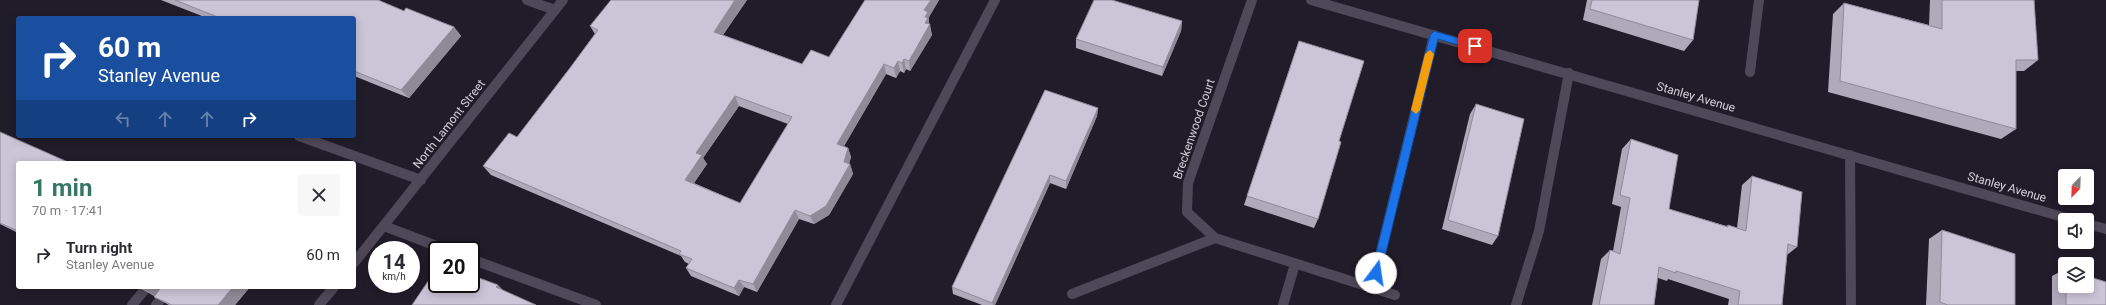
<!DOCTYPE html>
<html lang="en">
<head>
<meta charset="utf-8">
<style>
  body { margin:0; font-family:Roboto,sans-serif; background:#f7f7f7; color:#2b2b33; height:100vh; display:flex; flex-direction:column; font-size:15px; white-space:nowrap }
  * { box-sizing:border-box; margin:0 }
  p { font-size:13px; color:#7c7c81 }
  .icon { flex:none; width:22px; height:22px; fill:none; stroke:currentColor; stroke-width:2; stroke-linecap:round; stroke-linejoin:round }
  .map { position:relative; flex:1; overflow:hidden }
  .side { position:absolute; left:16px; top:161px; width:340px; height:128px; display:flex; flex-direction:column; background:#fff; border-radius:4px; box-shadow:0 2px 10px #0003 }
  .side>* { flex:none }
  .hud { position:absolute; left:16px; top:16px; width:340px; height:122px; border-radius:4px; box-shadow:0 2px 10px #0003; background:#1a4fa0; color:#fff; overflow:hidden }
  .needle { width:26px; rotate:203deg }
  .fabs { position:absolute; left:2058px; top:169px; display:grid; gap:8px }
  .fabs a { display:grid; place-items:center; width:36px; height:36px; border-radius:4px; background:#fff; box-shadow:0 2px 10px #0003; font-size:20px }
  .speed { position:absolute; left:368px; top:241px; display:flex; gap:8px; font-size:20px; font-weight:700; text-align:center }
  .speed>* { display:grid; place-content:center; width:52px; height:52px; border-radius:50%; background:#fff; box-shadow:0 2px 10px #0003; line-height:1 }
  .speed small { font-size:10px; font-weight:400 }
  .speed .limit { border:2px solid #111; border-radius:6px; background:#fff; color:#111 }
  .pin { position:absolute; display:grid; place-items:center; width:34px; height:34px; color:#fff; margin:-17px; border-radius:8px; box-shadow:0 2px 6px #0006 }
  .me { position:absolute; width:44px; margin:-22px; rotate:14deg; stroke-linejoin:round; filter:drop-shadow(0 0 3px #0008) }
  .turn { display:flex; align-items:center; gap:14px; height:84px; padding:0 16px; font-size:18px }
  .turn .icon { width:52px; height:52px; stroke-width:2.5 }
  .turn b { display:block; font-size:28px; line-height:34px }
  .lanes { display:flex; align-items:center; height:38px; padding:0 16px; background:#0003; justify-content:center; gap:20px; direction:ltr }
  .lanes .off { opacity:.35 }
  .round { display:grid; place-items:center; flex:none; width:42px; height:42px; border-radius:4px; background:#f7f7f7 }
  .summary { display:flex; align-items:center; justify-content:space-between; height:68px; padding:0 16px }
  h1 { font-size:24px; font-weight:700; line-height:30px; color:#367764 }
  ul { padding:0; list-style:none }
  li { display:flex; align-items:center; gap:12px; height:52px; padding:0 16px }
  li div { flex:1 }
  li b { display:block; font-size:15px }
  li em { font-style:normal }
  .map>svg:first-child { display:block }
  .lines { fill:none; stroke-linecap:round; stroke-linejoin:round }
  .lane { stroke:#4e4858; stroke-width:10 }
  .street { stroke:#4e4858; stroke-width:10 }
  .secondary { stroke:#4e4858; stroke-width:10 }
  .wall { fill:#afa9ba; fill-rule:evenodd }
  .shaded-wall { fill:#8f8a97 }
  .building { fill:#ccc5d8; stroke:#8f8a97; fill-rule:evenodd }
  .route { fill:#1a73e8; stroke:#114b97 }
  .slow { fill:#f59e0b }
  .labels { text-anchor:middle; stroke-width:4; stroke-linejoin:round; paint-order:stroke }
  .street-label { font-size:12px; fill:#d3d0da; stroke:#211c2a }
</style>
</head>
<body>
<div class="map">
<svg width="2106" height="305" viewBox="0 0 2106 305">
  <rect width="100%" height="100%" fill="#211c2a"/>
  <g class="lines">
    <!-- lane -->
    <g class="lane">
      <path d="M527,0L555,10"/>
      <path d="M1750,72L1759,0"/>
      <path d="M1850,155L1851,305"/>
      <path d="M384,226L447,250"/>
      <path d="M471,259L596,305"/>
      <path d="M1372,288L1434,35"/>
      <path d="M1072,294L1215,238"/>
      <path d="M132,305L147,287"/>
      <path d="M156,305L171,287"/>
      <path d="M836,305L995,0"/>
      <path d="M1283,305L1295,264"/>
      <path d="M1516,305L1539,231L1569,73"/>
    </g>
    <!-- street -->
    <g class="street">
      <path d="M1252,0L1188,183L1187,212L1215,238L1395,295"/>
      <path d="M1311,0L2073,220"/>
      <path d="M299,136L421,180"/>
      <path d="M2087,224L2106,229"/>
    </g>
    <!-- secondary -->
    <g class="secondary">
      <path d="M354,263L563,0"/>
      <path d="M319,305L334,287"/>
    </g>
  </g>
  <!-- wall -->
  <g class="wall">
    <path d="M161,0H378L404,11L454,27L461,36L409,98L354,76V18H207Z"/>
    <path d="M611,0H747L723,35L802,64L829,57L865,0H939L929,17V24L932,35L910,71L906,69L904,73L900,71L896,78L886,74L844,146L848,148L851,157L849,164H850L853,174L829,215L814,224L799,219L757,292L744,287L739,296L691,276L686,268L689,264L685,262L681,256L491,175L483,166L517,137L570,68L595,34L590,26ZM739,106L788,124L740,203L694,183L707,164L703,158Z"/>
    <path d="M1587,0H1699L1693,40L1684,51L1583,20Z"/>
    <path d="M1930,0H2034L2038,60L2024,71H2016V129L2001,139L1828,92L1833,14L1844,3L1929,25Z"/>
    <path d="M1182,21L1181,31L1162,76L1076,48V39Z"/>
    <path d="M1299,41L1339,141L1318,219L1314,228L1244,205Z"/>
    <path d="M1476,104L1498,236L1492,245L1442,229L1470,114Z"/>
    <path d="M1098,108L1097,116L1066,189L1050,183L995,305H982L953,294L952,287Z"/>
    <path d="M0,132L18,163V233L0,224Z"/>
    <path d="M1631,139L1669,209L1726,226L1728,225L1737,228L1742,185L1752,176L1797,247L1787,255L1782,305H1783H1728L1729,299L1668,279L1667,281L1658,278L1654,305H1592L1601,259L1610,250L1613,251L1621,207L1612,204L1622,149Z"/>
    <path d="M1942,230L2015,305H1926L1929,239Z"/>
    <path d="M2065,269V286H2087L2106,305H2052V276Z"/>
    <path d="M134,287H250L235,305H169L154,297V296L138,287L137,288Z"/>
  </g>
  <!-- shaded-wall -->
  <g class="shaded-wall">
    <path d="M735,0H747L718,42L714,32Z"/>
    <path d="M931,0H939L929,17V26L930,24L932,35L910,71L909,61L924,10Z"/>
    <path d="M1182,21L1181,31L1162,76L1163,67Z"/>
    <path d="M454,27L461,36L409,98L401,90Z"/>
    <path d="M904,59L906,69L904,73L902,63Z"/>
    <path d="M898,61L900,71L896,78L894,68Z"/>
    <path d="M884,64L886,74L840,153L837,144Z"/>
    <path d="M735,96L739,106L703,158L707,164L690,189L685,180L696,153Z"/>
    <path d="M1098,108L1097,116L1066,189V181Z"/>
    <path d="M848,148L851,157L847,171L850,164L853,174L829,215L814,224L810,216Z"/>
    <path d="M1050,175V183L995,305H993L992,303Z"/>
    <path d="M795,210L799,219L757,292L753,284Z"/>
    <path d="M739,280L744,287L739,296L734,288Z"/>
    <path d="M498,285L506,293L496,287Z"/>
    <path d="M145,287H163L155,296L143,289Z"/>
    <path d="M233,287H250L235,305H218Z"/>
  </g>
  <!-- building -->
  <g class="building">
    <path d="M175,0H378L404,11L406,8L454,27L401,90L354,71V18H220Z"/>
    <path d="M611,0H735L714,32L802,64L811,50L829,57L865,0H931L924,10L928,12L925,17L928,18L925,23L930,24L909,61L904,59L902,63L898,61L894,68L884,64L837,144L848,148L844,162L850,164L826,206L810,216L795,210L753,284L739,280L734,288L686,268L692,259L679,254L681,251L483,166L509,133L517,137L570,68L598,30L590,26ZM735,96L792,117L740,203L685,180L702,155L696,153Z"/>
    <path d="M1094,0H1112L1182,21L1163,67L1076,39Z"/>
    <path d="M1592,0H1699L1693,40L1590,9Z"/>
    <path d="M1942,0H2034L2038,60H2016V129L1840,81L1844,3L1942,29Z"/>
    <path d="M1299,41L1364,61L1339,141L1341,142L1318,219L1247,196Z"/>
    <path d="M1045,90L1098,108L1066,181L1050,175L992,303L952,287Z"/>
    <path d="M1476,104L1524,119L1498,236L1448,220Z"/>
    <path d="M0,132L70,163H18V231L0,223Z"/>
    <path d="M1631,139L1678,155L1669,209L1728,227V225L1746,231L1752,176L1802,192L1797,247L1788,244L1782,305H1783H1738L1740,291L1676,271V273L1659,267L1654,305H1599L1610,250L1620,254L1630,198L1620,195Z"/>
    <path d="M1942,230L2015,254V305H1948L1940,302Z"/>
    <path d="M433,274L437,276V284H471V275L498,285L496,287L536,305H412Z"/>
    <path d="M2087,276L2106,282V305H2066V286H2087Z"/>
    <path d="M138,287H145L143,289Z"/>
    <path d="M161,287H233L218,305H172L154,297Z"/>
  </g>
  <!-- route -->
  <path class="route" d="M1434,31L1475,43L1480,46L1475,50L1438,39L1381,273L1376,278L1371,273L1430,35Z"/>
  <!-- slow -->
  <path class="slow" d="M1430,50L1434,54L1420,110L1416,114L1411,110L1425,54Z"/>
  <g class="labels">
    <!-- street labels -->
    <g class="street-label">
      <text transform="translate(1696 97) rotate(16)" y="4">Stanley Avenue</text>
      <text transform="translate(449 124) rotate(-52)" y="4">North Lamont Street</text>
      <text transform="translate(1194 129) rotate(-71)" y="4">Breckenwood Court</text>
      <text transform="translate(2007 187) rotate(16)" y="4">Stanley Avenue</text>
    </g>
  </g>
</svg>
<div class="fabs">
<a><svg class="needle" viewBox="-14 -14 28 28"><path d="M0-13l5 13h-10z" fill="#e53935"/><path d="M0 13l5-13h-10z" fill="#7c7c81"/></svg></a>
<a><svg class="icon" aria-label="sound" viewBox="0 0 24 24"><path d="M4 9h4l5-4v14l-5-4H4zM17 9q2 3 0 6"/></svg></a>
<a><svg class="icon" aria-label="layers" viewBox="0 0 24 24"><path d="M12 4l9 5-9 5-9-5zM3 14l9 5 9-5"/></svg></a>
</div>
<div class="speed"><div>14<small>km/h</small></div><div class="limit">20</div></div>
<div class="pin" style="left:1475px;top:46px;background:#d93025"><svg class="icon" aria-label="arrive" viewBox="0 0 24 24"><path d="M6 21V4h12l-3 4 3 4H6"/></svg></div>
<svg class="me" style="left:1376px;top:273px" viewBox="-20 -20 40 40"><circle r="19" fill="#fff"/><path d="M0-13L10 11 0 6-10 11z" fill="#1a73e8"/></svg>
<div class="hud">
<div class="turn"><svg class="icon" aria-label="right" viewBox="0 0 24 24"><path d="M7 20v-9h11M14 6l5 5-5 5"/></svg><div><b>60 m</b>Stanley Avenue</div></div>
<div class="lanes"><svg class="icon off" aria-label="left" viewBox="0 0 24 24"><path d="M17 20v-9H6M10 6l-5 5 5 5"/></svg><svg class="icon off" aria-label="ahead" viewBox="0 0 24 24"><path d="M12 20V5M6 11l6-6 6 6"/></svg><svg class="icon off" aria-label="ahead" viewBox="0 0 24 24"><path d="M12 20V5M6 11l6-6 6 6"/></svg><svg class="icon" aria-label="right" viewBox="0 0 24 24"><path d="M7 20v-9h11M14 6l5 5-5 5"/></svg></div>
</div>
<section class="side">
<div class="summary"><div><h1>1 min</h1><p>70 m · 17:41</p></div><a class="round"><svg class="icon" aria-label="close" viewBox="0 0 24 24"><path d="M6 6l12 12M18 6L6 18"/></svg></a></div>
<ul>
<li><svg class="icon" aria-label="right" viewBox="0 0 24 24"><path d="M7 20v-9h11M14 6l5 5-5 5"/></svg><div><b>Turn right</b><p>Stanley Avenue</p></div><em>60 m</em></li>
</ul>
</section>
</div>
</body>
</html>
